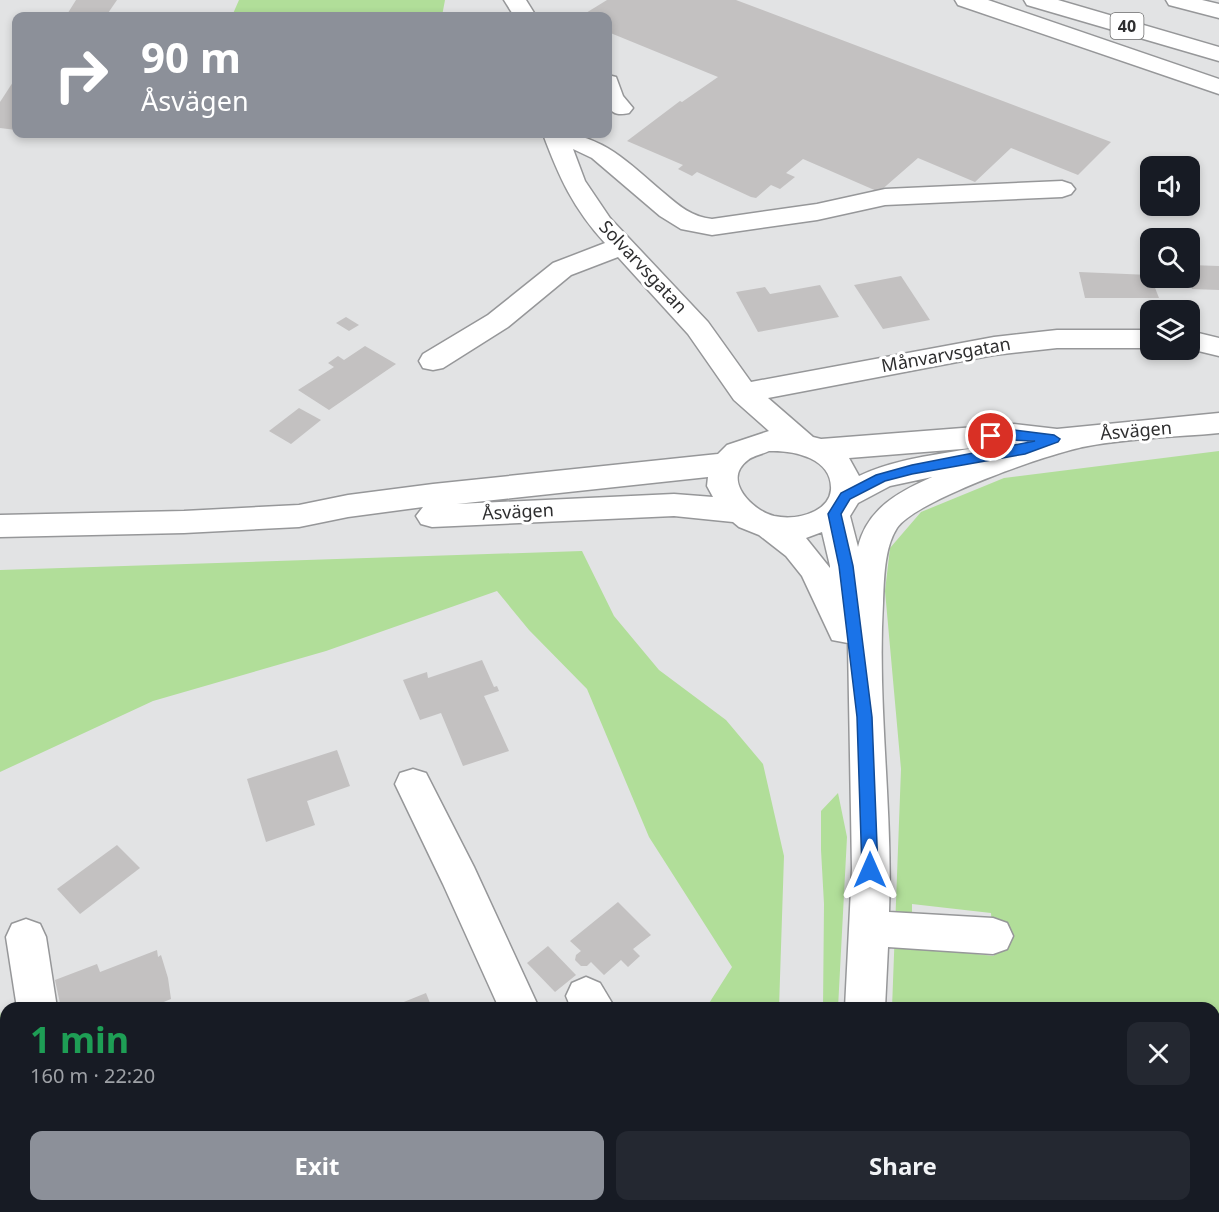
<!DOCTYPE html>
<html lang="en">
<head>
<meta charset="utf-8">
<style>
  body { margin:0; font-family:"Noto Sans",sans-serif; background:#242831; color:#f1f3f6; height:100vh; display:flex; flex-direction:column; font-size:22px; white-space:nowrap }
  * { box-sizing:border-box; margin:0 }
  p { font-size:20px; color:#9ea1a6 }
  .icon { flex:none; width:33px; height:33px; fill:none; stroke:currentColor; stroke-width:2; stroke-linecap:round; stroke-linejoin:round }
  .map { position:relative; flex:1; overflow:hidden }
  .panel { position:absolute; left:0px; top:1002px; width:1220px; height:210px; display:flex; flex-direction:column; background:#171b24; border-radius:18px 18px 0 0; box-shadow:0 3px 9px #0003 }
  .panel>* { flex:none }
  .banner { position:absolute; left:12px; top:12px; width:600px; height:126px; border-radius:12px; box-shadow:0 3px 9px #0003; background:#8c9099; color:#fff; overflow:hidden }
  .tools { position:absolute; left:1140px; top:156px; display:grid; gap:12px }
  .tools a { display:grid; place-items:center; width:60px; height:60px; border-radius:12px; background:#171b24; box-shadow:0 3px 9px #0003; font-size:30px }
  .pin { position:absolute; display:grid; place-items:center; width:51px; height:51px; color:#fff; margin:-26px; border:3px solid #fff; border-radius:50%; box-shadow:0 2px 6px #0007 }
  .me { position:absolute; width:66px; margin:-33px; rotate:0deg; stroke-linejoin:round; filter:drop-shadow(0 0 4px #0008) }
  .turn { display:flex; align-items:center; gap:21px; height:126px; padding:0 30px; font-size:27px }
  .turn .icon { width:78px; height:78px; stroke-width:2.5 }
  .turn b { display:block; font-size:42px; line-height:51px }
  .round { display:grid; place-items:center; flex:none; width:63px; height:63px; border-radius:12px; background:#242831 }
  .headline { display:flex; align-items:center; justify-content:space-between; height:102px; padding:0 30px }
  h1 { font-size:36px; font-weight:700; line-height:45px; color:#1e9e55 }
  .action { display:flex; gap:12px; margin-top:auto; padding:12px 30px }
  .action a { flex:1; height:69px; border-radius:12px; background:#8c9099; color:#fff; font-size:24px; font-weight:700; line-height:69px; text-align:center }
  .action a+a { background:#242831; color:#f1f3f6 }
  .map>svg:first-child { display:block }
  .green { fill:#b1de99; fill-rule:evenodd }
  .building { fill:#c3c1c1 }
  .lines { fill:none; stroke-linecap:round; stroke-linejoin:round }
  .minor-casing { stroke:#969799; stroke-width:3 }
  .highway-casing { stroke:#969799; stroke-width:3 }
  .minor { fill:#fff; fill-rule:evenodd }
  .highway { fill:#fff; fill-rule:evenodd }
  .route { fill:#1a73e8; stroke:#114b97; stroke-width:1.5 }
  .labels { text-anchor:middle; stroke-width:6; stroke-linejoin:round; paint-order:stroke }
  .shield { fill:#fff; stroke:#6d6d6d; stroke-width:1.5 }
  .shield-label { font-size:16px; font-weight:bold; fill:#2e2e2f }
  .street-label { font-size:18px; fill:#2e2e2f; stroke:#fff }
</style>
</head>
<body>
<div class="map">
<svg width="1219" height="1212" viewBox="0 0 1219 1212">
  <rect width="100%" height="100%" fill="#e2e3e4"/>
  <!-- green -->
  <g class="green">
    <path d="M239,0H445L442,16H232Z"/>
    <path d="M1219,451V1212H892V1206H1214V1008H892L901,769L885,591L890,548L921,512L1004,478ZM912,904L991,913L994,956L912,947Z"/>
    <path d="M582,551L614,616L659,670L726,720L763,764L784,856L779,1008H706L732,967L649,837L587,689L529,630L497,591L326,651L153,701L0,772V570Z"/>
    <path d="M838,793L847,837L838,1008H823L824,904L821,850V811Z"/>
    <path d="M0,1011L6,1046V1206H107L118,1212H0Z"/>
    <path d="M507,1206H755L754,1212H496Z"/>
  </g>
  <!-- building -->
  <g class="building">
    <path d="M76,0H117L106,16H66Z"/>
    <path d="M607,0H736L1111,142L1078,175L1011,148L975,182L918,158L879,192L803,159L786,173L795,177L780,189L771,185L756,198L751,197L697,172L692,176L678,169L683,165L627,141L680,101L682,102L718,77L608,32V16H581Z"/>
    <path d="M13,82H16V130L0,128V102Z"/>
    <path d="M1190,265L1219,266V290L1192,289L1188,278Z"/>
    <path d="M1079,272L1150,275L1159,298H1085Z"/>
    <path d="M901,276L930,320L883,329L854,285Z"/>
    <path d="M820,285L839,317L758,332L736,292L765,287L770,294Z"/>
    <path d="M346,317L359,325L349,331L336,323Z"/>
    <path d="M365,346L396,364L329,410L298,390L334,367L328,363L338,356L344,360Z"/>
    <path d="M299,408L321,420L291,444L269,431Z"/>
    <path d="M482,660L494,687L497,686L499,691L484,696L509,751L463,766L441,713L420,720L403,680L427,672L428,678Z"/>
    <path d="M337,750L350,786L307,801L315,825L266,842L247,779Z"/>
    <path d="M117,845L140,868L80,914L57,889Z"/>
    <path d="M618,902L651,935L633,949L640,956L628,967L621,960L604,975L591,962L587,966H581L575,960L576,955L581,951L570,941Z"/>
    <path d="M548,946L576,975L555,992L527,963Z"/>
    <path d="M157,950L158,957L161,955L168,978L171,999L149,1008H61L55,980L97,964L100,972Z"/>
    <path d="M426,993L432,1008H389Z"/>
  </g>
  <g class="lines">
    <defs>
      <g id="minor">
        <path d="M504,0H526L536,16H514Z"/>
        <path d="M608,75L616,77L623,96L633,108L629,113C620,115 614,115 608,107Z"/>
        <path d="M543,134C597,128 626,161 664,193C679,206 692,217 712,219L817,204L885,189L1062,181L1071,184L1075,189L1071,194L1062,197L885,205L817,220L712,235L681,229L660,216L592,158L573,149L585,181L610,218L708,322L751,382L994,337L1057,330H1150V348H1057L994,355L768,398L813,437L821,439L1014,424L1057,429L1219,413V433C1176,437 1131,438 1088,446C1052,452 916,500 897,528C884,548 884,580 883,603C877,706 893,809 889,912L993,918L1007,923L1013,936L1007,949L993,954L888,947L885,1008H845L852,869L848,643L832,640L802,576L786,556L759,535L739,527L733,522L674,516L432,527L421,524L416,516L423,507L348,517L299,527L184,533L0,537V515L184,511L299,505L348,495L433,484L718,454L727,445L769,431L734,400L688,334L618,257L571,275L508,327L443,368L433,370L423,368L419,361L423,354L488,315L553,263L605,243C573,208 559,177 543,134ZM1014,444L1021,445L989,455L986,451L975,447ZM974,448C936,455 894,459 859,476L849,458ZM769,451C794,450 833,458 831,490C830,500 823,507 815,511C803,517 788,519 774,516C753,511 721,480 748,460C753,456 763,454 769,451ZM708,477L707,486L713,497L674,494L457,504ZM932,477C898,492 867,509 858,547L850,516L858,503L890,486ZM822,532L830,566V568L806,538Z"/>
        <path d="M1190,331L1219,338V356L1190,349Z"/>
        <path d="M413,769L426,773L474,867L539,1008H499L443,884L395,784L400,773Z"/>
        <path d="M26,919L40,924L46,937L57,1008H17L6,937L12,924Z"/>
        <path d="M586,977L600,983L615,1008H571L566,996L572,983Z"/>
        <path d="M282,1206H330L332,1212H284Z"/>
        <path d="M436,1206H488L486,1212H434Z"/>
        <rect x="836" y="1206" width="44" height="6"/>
      </g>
      <g id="highway">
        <path d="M955,0H988L1219,79V94L958,5Z"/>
        <path d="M1024,0H1058L1219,47V61L1027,5Z"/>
        <path d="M1166,0H1202L1219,4V18L1169,5Z"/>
      </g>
    </defs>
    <!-- minor casing -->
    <use href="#minor" class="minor-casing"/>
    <!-- highway casing -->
    <use href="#highway" class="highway-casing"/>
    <!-- minor -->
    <use href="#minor" class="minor"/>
    <!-- highway -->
    <use href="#highway" class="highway"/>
  </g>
  <!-- route -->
  <path class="route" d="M1014,430L1054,435L1060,439L1058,442L1025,454L912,474L885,481L850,499L841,514L853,566L872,717L878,870L876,875L870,877L864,875L862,870L857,717L839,566L828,514L841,493L876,475L912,465L1035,441C1024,440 990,441 985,436L991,432Z"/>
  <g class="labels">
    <!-- shield labels -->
    <rect class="shield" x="1110.5" y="13" width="33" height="26" rx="4.5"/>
    <g class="shield-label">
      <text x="1127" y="32">40</text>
    </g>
    <!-- street labels -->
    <g class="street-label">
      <text transform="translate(643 267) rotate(47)" y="6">Solvarvsgatan</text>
      <text transform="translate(946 355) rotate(-10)" y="6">Månvarvsgatan</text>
      <text transform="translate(1136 431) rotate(-5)" y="6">Åsvägen</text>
      <text transform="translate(518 512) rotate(-3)" y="6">Åsvägen</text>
    </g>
  </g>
</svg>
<div class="tools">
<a><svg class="icon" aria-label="sound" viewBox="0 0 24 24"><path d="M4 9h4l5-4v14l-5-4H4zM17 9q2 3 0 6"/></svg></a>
<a><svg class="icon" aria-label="search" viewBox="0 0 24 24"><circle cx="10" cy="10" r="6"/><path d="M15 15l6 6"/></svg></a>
<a><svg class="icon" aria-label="layers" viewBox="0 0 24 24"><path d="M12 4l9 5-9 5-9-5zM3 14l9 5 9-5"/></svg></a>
</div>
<div class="pin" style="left:991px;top:436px;background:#d93025"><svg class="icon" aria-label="arrive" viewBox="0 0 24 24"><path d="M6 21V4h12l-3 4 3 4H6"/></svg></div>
<svg class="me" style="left:870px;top:870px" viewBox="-20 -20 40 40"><path d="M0-17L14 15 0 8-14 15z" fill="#1a73e8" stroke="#fff" stroke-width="4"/></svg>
<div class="banner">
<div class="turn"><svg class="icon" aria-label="right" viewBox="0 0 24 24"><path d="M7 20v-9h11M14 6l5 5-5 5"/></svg><div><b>90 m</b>Åsvägen</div></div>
</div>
<section class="panel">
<div class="headline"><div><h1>1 min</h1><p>160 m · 22:20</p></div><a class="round"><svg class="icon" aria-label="close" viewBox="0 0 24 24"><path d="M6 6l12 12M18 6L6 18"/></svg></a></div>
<div class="action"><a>Exit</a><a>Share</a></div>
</section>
</div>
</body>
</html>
